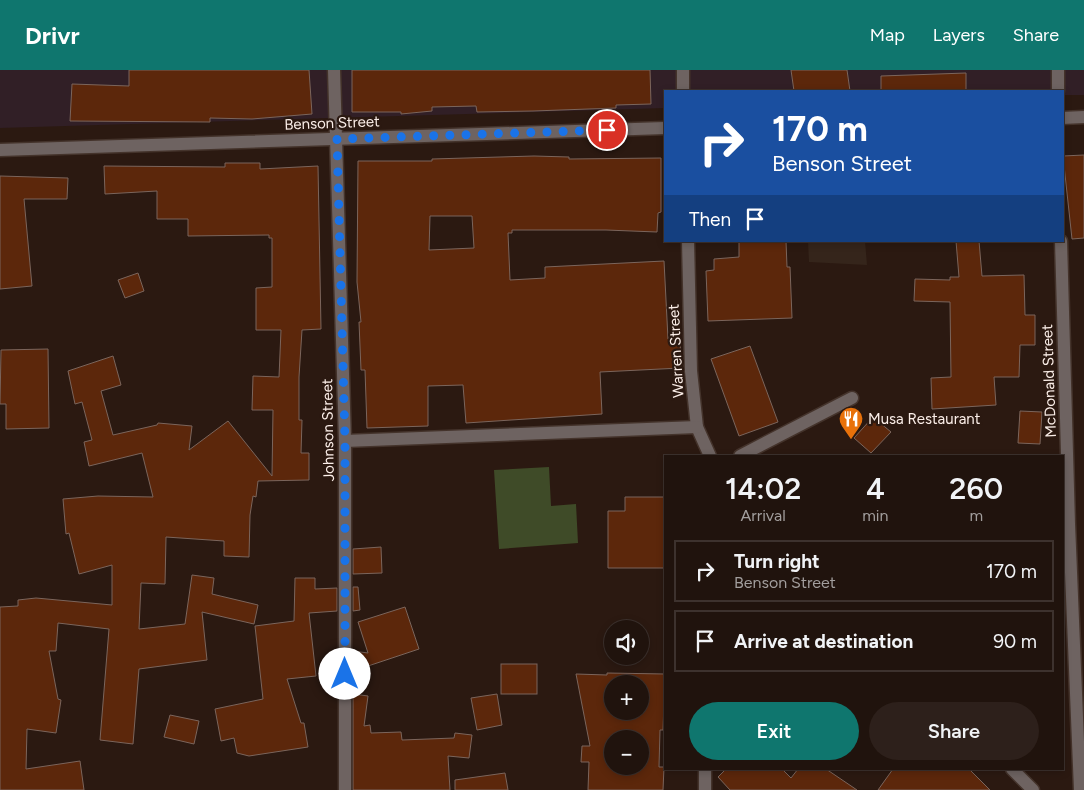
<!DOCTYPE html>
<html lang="en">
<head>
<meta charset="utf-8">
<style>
  body { margin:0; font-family:Figtree,sans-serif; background:#2d201b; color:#f1f3f6; height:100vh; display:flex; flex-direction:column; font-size:19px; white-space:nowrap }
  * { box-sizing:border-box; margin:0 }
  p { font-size:16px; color:#a29e9d }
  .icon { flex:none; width:28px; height:28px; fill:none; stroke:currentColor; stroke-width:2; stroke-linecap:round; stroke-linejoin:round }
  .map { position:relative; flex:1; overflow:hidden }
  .drawer { position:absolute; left:664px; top:385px; width:400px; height:315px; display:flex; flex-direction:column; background:#20130d; border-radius:0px; box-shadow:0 2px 8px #0003,0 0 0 1px #3d322e }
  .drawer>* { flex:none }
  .top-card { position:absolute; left:664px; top:20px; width:400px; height:152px; border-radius:0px; box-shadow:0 2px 8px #0003,0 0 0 1px #3d322e; background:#1a4fa0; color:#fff; overflow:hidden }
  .controls { position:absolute; left:604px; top:550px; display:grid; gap:10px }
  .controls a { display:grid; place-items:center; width:45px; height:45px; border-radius:50%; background:#20130d; box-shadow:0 2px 8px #0003,0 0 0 1px #3d322e; font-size:25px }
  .pin { position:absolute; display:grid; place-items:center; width:42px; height:42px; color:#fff; margin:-21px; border:2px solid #fff; border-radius:50%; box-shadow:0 1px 5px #0007 }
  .me { position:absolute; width:55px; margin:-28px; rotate:0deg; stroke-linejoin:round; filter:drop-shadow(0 0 4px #0008) }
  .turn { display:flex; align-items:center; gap:18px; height:105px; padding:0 25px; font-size:22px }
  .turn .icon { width:65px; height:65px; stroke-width:2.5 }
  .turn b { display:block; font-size:35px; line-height:42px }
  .then { display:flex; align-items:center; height:48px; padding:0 25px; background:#0003; gap:10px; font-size:19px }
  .eta { display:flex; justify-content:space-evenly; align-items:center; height:85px; text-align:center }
  .eta b { font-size:30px; font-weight:600; line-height:35px }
  .cta { display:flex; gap:10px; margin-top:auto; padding:10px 25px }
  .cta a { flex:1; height:58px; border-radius:30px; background:#0f766e; color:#fff; font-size:20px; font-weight:600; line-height:58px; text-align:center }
  .cta a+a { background:#2d201b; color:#f1f3f6 }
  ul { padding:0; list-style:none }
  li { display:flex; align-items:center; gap:15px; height:62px; margin:0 10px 8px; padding:0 15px; border:2px solid #3d322e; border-radius:0px }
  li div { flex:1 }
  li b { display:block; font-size:19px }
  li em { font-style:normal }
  header { display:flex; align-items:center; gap:30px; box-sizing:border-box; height:70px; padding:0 25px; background:#0f766e; color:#fff }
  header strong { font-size:24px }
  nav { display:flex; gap:28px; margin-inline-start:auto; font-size:18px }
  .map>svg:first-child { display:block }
  .commercial { fill:#311f26 }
  .medical { fill:#35251b }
  .green { fill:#3f4b28 }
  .building { fill:#5c270b; stroke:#7b655c; fill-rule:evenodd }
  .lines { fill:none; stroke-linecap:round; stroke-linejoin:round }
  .minor-casing { stroke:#44332b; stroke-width:15 }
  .minor { stroke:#6e6361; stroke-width:12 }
  .route { stroke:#1a73e8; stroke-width:9; stroke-dasharray:0 16.2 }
  .labels { text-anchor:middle; stroke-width:4.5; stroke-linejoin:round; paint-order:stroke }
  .street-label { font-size:15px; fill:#fbeee8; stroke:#2b1911 }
  .poi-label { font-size:15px; fill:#fbeee8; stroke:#2b1911; text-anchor:start }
</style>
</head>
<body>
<header>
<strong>Drivr</strong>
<nav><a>Map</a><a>Layers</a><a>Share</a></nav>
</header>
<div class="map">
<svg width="1084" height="720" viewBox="0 0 1084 720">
  <rect width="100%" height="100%" fill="#2b1911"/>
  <!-- commercial -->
  <path class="commercial" d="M0,0H1084V25H1063L1062,21H665V38L0,58Z"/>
  <!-- medical -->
  <path class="medical" d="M808,171H865L867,195L809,192Z"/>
  <!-- green -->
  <path class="green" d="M549,397L551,436L576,434L578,473L499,479L494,400Z"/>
  <!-- building -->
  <g class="building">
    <path d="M129,0H309L312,44L252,49L210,48V52L70,51L72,14L129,16Z"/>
    <path d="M352,0H650L651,34L616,35V38L533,41L477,42L476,36L432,37V41L401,44V42H352Z"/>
    <path d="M791,0H847L850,21H794Z"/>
    <path d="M966,3V21H881V6Z"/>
    <path d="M1084,85V168L1072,169L1063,86Z"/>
    <path d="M534,86L569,87V89L661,88V142L658,143L657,162L606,160H512V163H508L510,210L545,208V197L664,191L668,269L680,268L681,298L600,302L602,344L466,353L463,315L428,316V356L367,358L365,300H361L359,252H361L357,212L358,91H432V89ZM430,146H472L474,178L429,180Z"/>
    <path d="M225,93H260V99L318,96L321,259L302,260L299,307V350H302L301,383H309V410L258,411L256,427L253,426L250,445L249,487L224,486V471L166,467L165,514L141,513L139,559L185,554L192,505L214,508L212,524L258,535L254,554L202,542L207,590L139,599L133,674L100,670L109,559L58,553L56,581H49L58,629L61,630L56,663L27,659L26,699L80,691L84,720H0V537L18,536V530L36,528L112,535V495L79,504L69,463L66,464L63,429L98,426L153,427L142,383L89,396L84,372L92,370L82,332L75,334L68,301L113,286L121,315L101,321L113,365L157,355L158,353L192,356L189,380L228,351L272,406L273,340H252L253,306L279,307L281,260H256V218L272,217V168H269V165L188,166V149H157V121L105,124L104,96L225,97Z"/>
    <path d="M0,106L68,108L67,129H24L32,216L0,219Z"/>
    <path d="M739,171H786L787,197H790L792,248L708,251L706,201L714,200V189L739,187Z"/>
    <path d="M956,171H979L982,206L1024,205L1025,245H1035V275H1020L1019,307H994L996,335L932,339L931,308L951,307L950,232L914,231L915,209L950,210V207H959Z"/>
    <path d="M138,203L144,221L125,228L118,210Z"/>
    <path d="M750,276L778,352L739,366L711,289Z"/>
    <path d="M48,279L49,358L6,359V334H0L1,280Z"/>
    <path d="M1020,341L1042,342L1040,374L1018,373Z"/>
    <path d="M873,347L891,362L871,383L854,368Z"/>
    <path d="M625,427H665V498H608V441H625Z"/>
    <path d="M381,477L382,503L353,504V479Z"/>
    <path d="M295,508H315V519L337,518V541L309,543L316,606L287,609L301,653H304L308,677L249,686L237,683L234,668L221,671L215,639L263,629L255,556L294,551Z"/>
    <path d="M353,517H358L360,540L353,541Z"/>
    <path d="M405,537L419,579L353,601V581L368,583L358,552Z"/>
    <rect x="501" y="594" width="36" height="30"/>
    <path d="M607,603L665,604L663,660H660L659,697H664L663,720H588L589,692H581L582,676H590L576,604L607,605ZM612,614H640V641H612ZM612,669H640V696H612Z"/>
    <path d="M353,624L368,626L364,656L370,655L371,663L401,662L402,670L454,668L455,663L472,665L469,688L448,686L450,720H353Z"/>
    <path d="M497,624L502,655L477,660L471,628Z"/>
    <path d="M170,645L199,651L194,674L164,667Z"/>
    <path d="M726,699H782L791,708L798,699H826L857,720H730L718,707Z"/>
    <path d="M893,699H969L990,720H878Z"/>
    <path d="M505,703L508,720H455V710Z"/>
  </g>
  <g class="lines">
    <defs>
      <g id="minor">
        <path d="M334,0L345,371V720"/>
        <path d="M683,0V21"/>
        <path d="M1058,0V21"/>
        <path d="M1062,48L1084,47"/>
        <path d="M0,80L665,58"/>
        <path d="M688,171L691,301L697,357L710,386"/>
        <path d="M1061,171L1069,454L1080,720"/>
        <path d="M345,371L697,357"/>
        <path d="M740,386L852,328"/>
        <path d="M705,699V720"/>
        <path d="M1012,699L1033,720"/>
      </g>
    </defs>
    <!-- minor casing -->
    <use href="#minor" class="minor-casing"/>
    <!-- minor -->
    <use href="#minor" class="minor"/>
  </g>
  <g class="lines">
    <!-- route -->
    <path class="route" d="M345,604V371L337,69L607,60"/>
  </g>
  <!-- icons -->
  <defs>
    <symbol id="restaurant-pin" viewBox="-11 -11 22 30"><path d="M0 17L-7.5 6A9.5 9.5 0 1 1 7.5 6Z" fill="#e8710a" stroke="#2b1911"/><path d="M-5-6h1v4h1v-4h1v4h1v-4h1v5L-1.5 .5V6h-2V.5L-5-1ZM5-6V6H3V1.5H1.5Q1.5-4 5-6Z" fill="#fff"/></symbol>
  </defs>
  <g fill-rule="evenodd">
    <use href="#restaurant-pin" x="837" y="335" width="28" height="38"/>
  </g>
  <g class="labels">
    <!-- street labels -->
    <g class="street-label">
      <text transform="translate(332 53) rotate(-2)" y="5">Benson Street</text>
      <text transform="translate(676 281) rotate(-93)" y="5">Warren Street</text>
      <text transform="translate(1049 311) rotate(-92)" y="5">McDonald Street</text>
      <text transform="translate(328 360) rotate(-91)" y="5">Johnson Street</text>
    </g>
    <!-- poi labels -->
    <g class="poi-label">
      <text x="868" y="354">Musa Restaurant</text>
    </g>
  </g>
</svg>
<div class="controls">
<a><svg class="icon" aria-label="sound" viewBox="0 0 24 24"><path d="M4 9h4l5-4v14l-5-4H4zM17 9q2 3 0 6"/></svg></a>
<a>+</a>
<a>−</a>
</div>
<div class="pin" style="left:607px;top:60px;background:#d93025"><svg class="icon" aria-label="arrive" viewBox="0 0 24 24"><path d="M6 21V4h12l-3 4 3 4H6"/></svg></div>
<svg class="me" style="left:345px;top:604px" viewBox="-20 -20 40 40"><circle r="19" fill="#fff"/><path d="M0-13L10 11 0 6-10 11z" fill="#1a73e8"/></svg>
<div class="top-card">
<div class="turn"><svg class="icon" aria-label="right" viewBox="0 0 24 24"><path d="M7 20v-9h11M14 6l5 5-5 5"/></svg><div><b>170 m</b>Benson Street</div></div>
<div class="then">Then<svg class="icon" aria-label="arrive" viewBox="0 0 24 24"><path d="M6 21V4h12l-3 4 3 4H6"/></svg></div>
</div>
<section class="drawer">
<div class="eta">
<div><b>14:02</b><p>Arrival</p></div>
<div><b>4</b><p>min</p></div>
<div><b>260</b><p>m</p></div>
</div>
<ul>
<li><svg class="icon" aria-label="right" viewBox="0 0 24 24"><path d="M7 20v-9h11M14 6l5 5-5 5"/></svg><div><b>Turn right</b><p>Benson Street</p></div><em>170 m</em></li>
<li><svg class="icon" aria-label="arrive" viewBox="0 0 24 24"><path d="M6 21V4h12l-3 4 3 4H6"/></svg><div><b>Arrive at destination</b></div><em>90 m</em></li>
</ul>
<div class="cta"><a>Exit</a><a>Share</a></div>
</section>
</div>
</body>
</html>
